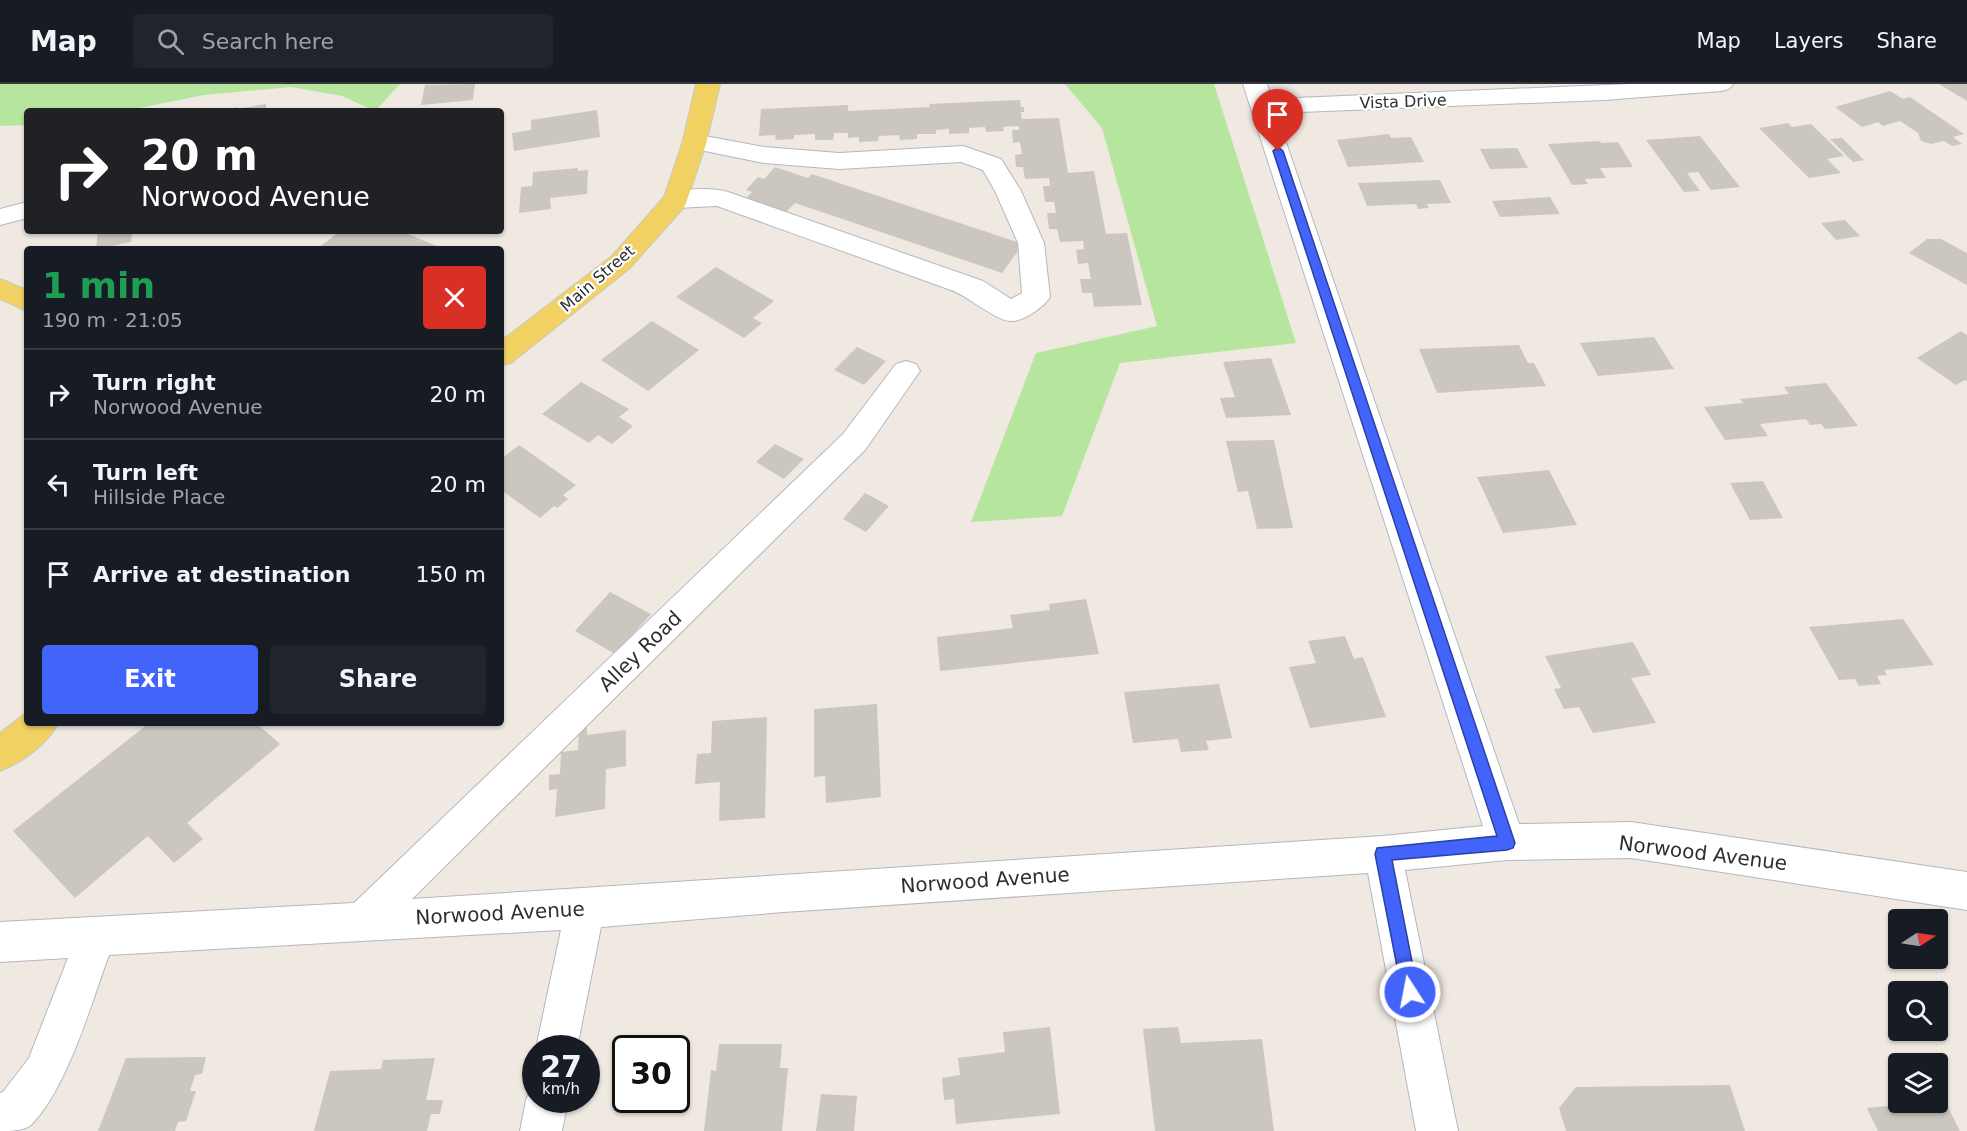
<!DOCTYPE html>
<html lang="en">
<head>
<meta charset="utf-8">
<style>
  body { margin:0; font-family:"DejaVu Sans",sans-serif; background:#20242c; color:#f1f3f6; height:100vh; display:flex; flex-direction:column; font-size:22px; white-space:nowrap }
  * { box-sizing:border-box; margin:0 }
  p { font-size:20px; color:#9ea1a6 }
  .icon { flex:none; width:33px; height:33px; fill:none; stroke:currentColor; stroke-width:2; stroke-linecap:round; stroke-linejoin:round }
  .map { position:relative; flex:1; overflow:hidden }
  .details { position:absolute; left:24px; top:162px; width:480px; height:480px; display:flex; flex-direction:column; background:#171b24; border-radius:6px; box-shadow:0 2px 4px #0004 }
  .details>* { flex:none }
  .banner { position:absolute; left:24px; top:24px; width:480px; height:126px; border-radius:6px; box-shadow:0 2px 4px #0004; background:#202124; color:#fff; overflow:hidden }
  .needle { width:39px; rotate:78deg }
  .controls { position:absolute; left:1888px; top:825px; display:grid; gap:12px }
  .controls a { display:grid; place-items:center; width:60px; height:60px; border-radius:6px; background:#171b24; box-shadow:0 2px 4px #0004; font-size:30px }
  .speed { position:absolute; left:522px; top:951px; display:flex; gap:12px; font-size:30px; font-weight:700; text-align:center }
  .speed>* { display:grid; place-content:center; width:78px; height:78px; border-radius:50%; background:#171b24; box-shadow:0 2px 4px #0004; line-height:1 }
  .speed small { font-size:15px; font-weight:400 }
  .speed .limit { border:3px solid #111; border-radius:9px; background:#fff; color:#111 }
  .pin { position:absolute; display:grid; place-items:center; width:51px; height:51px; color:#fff; margin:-62px -26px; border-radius:50% 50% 50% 0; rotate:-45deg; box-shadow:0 0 6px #0007 }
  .pin .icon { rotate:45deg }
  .me { position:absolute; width:66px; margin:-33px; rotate:349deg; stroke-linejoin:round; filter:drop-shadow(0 0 4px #0008) }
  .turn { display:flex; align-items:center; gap:21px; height:126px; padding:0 18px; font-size:27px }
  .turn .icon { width:78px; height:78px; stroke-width:2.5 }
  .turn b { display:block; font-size:42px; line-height:51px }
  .round { display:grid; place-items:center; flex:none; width:63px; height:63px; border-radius:6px; background:#20242c }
  .head { display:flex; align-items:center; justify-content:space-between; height:102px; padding:0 18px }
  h1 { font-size:36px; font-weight:600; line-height:45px; color:#1e9e55 }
  .primary-button { display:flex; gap:12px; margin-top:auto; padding:12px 18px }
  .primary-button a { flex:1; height:69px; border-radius:6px; background:#4264fb; color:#fff; font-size:24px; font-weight:600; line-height:69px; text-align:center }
  .primary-button a+a { background:#20242c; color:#f1f3f6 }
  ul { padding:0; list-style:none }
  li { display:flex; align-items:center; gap:18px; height:90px; padding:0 18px; border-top:2px solid #363941 }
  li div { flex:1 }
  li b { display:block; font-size:22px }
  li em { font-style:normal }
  header { display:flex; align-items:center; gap:36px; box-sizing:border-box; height:84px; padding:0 30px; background:#171b24; border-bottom:2px solid #363941 }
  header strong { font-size:28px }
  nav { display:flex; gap:33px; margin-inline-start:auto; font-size:21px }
  .search { width:420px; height:54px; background:#20242c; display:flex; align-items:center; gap:15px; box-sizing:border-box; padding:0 21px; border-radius:6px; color:#9ea1a6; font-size:22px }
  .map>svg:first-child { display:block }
  .green { fill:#b6e59e }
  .building { fill:#cbc7bf }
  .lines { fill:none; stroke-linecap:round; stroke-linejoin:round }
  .minor-casing { stroke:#b4b7c1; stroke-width:2 }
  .major-casing { stroke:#c9c9c9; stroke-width:2 }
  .minor { fill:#fff; fill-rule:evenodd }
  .major { fill:#f2d163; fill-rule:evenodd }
  .route { fill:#4264fb; stroke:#2b41a3; stroke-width:1.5 }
  .labels { text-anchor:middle; stroke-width:4.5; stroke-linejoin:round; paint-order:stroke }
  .far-street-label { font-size:16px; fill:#2e2e2e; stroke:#fff }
  .street-label { font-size:20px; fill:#2e2e2e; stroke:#fff }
</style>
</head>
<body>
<header>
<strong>Map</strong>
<div class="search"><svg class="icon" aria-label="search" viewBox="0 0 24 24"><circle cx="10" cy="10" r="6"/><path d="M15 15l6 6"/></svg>Search here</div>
<nav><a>Map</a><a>Layers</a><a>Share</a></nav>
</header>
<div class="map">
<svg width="1967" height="1047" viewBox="0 0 1967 1047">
  <rect width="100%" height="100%" fill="#efe9e1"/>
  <!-- green -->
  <g class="green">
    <path d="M0,0H400L375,27L342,12L291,3L204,11L124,27H27V41L0,42Z"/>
    <path d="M1065,0H1214L1296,259L1120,279L1062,432L971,438L1036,269L1157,242L1102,44Z"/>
  </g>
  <!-- building -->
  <g class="building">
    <path d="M475,0L473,16L421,21L425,1Z"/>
    <path d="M1939,0H1967V17Z"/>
    <path d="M1890,7L1903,15L1910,13L1964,50L1953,53L1962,60L1952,62L1944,57L1931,60L1921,57L1918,49L1900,37L1883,42L1878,38L1862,43L1835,23Z"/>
    <path d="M1020,16L1021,23H1024V28H1021L1022,35L1059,34L1068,89L1094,87L1106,150L1127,149L1142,221L1094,223L1092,209H1082L1080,195H1091L1088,179L1078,180L1076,166L1084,165L1083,157L1060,158L1057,145H1049L1047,129H1056L1054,118H1045L1043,102H1050L1049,94L1025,95L1023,83H1016L1015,71L1022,70L1020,58L1013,59L1012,46H1019V42L1003,43L1004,47L986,48L985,43L969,44V49L949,50V45L936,46V50H917V55L900,56L899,51L879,52L878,57L859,58V53L848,54V49H834L833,56H815V50L794,51V55L775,56L776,51L759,52L761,25L848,21V27L930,23L929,20Z"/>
    <path d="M266,20V27H222L237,23V25Z"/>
    <path d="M597,26L600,53L514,67L512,49L531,46V36Z"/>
    <path d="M1788,39L1792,43L1811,40L1844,72L1827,75L1841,89L1809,94L1759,44Z"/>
    <path d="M1389,50L1391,54L1411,53L1424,78L1348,83L1337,56Z"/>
    <path d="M1700,52L1740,103L1711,106L1698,88L1687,89L1700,107L1684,108L1646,56Z"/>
    <path d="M1842,54L1864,76L1853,78L1830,55Z"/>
    <path d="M1600,57L1601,59L1618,58L1633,83L1600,84L1606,94L1585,95L1588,100L1572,101L1548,60Z"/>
    <path d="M1517,64L1528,84L1490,85L1480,65Z"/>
    <path d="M775,83L808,94L812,90L1023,160L1002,189L795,119L786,128L746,114L752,108L746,106L758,93L764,95Z"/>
    <path d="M578,84V87L588,86L587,110L550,114L551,125L519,129L521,103L532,102L533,88Z"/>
    <path d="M1440,96L1451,119L1427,120L1429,124L1418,125L1416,120L1367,122L1358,99Z"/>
    <path d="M1550,113L1560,130L1500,133L1492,117Z"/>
    <path d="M1845,136L1860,152L1836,156L1821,139Z"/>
    <path d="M98,147H142V148L132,150L131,158L96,165Z"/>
    <path d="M340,147H401L444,165H317Z"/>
    <path d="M1927,155H1941L1967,169V201L1909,169Z"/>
    <path d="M716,183L774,217L753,234L762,239L744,254L676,213Z"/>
    <path d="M652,237L699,266L648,307L601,276Z"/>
    <path d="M1961,247L1967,251V297L1965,296L1956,301L1917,274Z"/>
    <path d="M1654,253L1674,285L1598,292L1580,259Z"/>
    <path d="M1519,261L1528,279H1534L1546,302L1437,309L1419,265Z"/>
    <path d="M857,263L886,277L864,301L834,286Z"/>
    <path d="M1271,274L1291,331L1226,334L1220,314L1235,313L1223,278Z"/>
    <path d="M581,298L629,325L619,333L633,342L612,360L598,351L589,359L542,330Z"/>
    <path d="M1826,299L1858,342L1825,345L1821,340L1810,341L1806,335L1760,340L1768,352L1725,356L1704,323L1743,319L1740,315L1789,310L1784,303Z"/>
    <path d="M1274,356L1293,444L1257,445L1248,407L1238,408L1226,357Z"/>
    <path d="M775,360L804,375L784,395L756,378Z"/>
    <path d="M519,361L576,401L563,411L568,415L557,424L554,422L540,434L501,406V375Z"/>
    <path d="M1549,386L1577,441L1503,449L1477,393Z"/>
    <path d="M1763,397L1783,434L1750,436L1730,399Z"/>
    <path d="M865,409L889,422L866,448L843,435Z"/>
    <path d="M610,508L651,530L615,570L575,547Z"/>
    <path d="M1086,515L1099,570L940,587L937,553L1013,544L1010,531L1050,526L1049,520Z"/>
    <path d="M1903,535L1934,581L1884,586L1887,591L1877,592L1881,600L1859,602L1855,595L1839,596L1809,543Z"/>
    <path d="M1345,552L1354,575L1363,573L1386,633L1310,644L1289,583L1316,579L1308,557Z"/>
    <path d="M1633,558L1651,591L1631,594L1656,639L1593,649L1579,623L1564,625L1554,605L1561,604L1545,572Z"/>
    <path d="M1219,600L1232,654L1206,657L1209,666L1181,668L1178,655L1133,659L1124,608Z"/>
    <path d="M877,620L881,713L826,719L825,692L814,693V625Z"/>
    <path d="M767,633L765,734L719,737L720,698L695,700L697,670L711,669L712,637Z"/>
    <path d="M149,639H256L280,660L187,739L203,755L174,779L148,752L75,814L13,747Z"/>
    <path d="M587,642V651L626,646V682L606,685L605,725L555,733L557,705L549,706V691L560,690L561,668L578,666L579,643Z"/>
    <path d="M1050,943L1060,1030L956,1040L954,1015L944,1016L942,994L960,991L958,974L1005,968L1003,948Z"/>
    <path d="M1178,943L1181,959L1262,955L1274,1047H1155L1143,945Z"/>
    <path d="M719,960H782L780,984H788L782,1047H704L711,986L716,987Z"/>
    <path d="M206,973L202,990L195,991L190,1007H196L186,1037L178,1038L175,1047H98L126,974Z"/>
    <path d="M435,974L426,1016H443L440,1030H431L427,1047H314L330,987L381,985L383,976Z"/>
    <path d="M1730,1001L1745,1047H1566L1559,1024L1576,1003Z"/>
    <path d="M821,1010L857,1012L854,1047H816Z"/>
    <path d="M1938,1017H1945L1960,1047H1878L1867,1024Z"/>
  </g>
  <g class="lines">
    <defs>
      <g id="minor">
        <path d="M1243,0H1267L1272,15L1630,0H1733L1729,5L1721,7L1604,16L1276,29L1519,740L1631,738L1967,788V826L1631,774L1507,776L1405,786L1458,1047H1416L1368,789L784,828L601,843L577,964H536L561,846L109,871C91,920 67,1005 31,1041C23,1047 10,1047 0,1047V1009L3,1008L29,974L68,874L0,878V838L354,819L843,350L896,280L906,277L916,280L920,287L865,366L412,815L1383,752L1483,742Z"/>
        <path d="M694,50L764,63L839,69L963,62L1001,75L1021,107L1044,159L1050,213C1044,223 1024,237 1012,237C997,238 968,212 951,206C873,178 795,150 717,122L676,124L667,122L663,116L667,110C685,105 710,103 728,108L983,197L1011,215L1022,209L1018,159L995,107L983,86L961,78L839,85L764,79L685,63L682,58L685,53Z"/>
        <path d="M27,118V134L0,141V125Z"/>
        <path d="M536,1000V1016H568L562,1047H520L526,1016L532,1001Z"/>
      </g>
      <g id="major">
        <path d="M696,0H720L706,60L685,122L630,184L511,279L501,282V257L612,172L664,113L682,60Z"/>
        <path d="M0,195L27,206V227L0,215Z"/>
        <path d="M27,628V639H58C48,660 21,679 0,687V649Z"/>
      </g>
    </defs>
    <!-- minor casing -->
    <use href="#minor" class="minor-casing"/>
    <!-- major casing -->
    <use href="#major" class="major-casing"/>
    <!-- minor -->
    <use href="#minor" class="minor"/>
    <!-- major -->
    <use href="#major" class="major"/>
  </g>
  <!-- route -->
  <path class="route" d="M1278,63L1283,67L1515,759L1513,764L1507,766L1392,776L1418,908L1416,914L1410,917L1404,914L1402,908L1375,770L1377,764L1497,752L1273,67Z"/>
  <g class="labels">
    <!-- far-street labels -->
    <g class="far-street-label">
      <text transform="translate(1403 17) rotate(-2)" y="6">Vista Drive</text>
      <text transform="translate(597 194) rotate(-41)" y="6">Main Street</text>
    </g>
    <!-- street labels -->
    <g class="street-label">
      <text transform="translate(640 567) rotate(-44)" y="7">Alley Road</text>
      <text transform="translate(1703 769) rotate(7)" y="7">Norwood Avenue</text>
      <text transform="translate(985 796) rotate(-4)" y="7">Norwood Avenue</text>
      <text transform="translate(500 829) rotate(-3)" y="7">Norwood Avenue</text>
    </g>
  </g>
</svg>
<div class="controls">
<a><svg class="needle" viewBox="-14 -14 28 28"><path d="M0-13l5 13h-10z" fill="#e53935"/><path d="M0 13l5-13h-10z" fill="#9ea1a6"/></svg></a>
<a><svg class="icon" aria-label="search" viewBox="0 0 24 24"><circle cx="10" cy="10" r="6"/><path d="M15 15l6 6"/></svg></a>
<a><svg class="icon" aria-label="layers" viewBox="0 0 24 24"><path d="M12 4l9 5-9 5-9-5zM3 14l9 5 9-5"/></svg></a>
</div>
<div class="speed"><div>27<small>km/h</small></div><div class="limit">30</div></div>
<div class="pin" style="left:1278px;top:67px;background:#d93025"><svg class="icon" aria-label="arrive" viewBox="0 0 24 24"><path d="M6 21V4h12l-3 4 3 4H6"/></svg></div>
<svg class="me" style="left:1410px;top:908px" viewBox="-20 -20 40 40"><circle r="17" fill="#4264fb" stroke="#fff" stroke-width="3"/><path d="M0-11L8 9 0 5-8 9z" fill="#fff"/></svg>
<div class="banner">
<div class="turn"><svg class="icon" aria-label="right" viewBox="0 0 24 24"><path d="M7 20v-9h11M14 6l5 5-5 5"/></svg><div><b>20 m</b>Norwood Avenue</div></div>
</div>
<section class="details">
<div class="head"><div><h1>1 min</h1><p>190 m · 21:05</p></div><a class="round" style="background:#d93025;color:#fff"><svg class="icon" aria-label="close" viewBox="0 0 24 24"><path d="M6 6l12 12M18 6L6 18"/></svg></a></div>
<ul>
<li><svg class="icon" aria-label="right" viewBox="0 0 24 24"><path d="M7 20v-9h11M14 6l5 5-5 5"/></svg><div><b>Turn right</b><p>Norwood Avenue</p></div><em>20 m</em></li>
<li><svg class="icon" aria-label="left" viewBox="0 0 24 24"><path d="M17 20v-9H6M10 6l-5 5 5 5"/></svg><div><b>Turn left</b><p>Hillside Place</p></div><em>20 m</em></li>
<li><svg class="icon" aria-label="arrive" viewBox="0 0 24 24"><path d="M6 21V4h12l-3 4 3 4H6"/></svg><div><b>Arrive at destination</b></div><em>150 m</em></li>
</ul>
<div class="primary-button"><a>Exit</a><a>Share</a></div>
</section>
</div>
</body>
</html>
